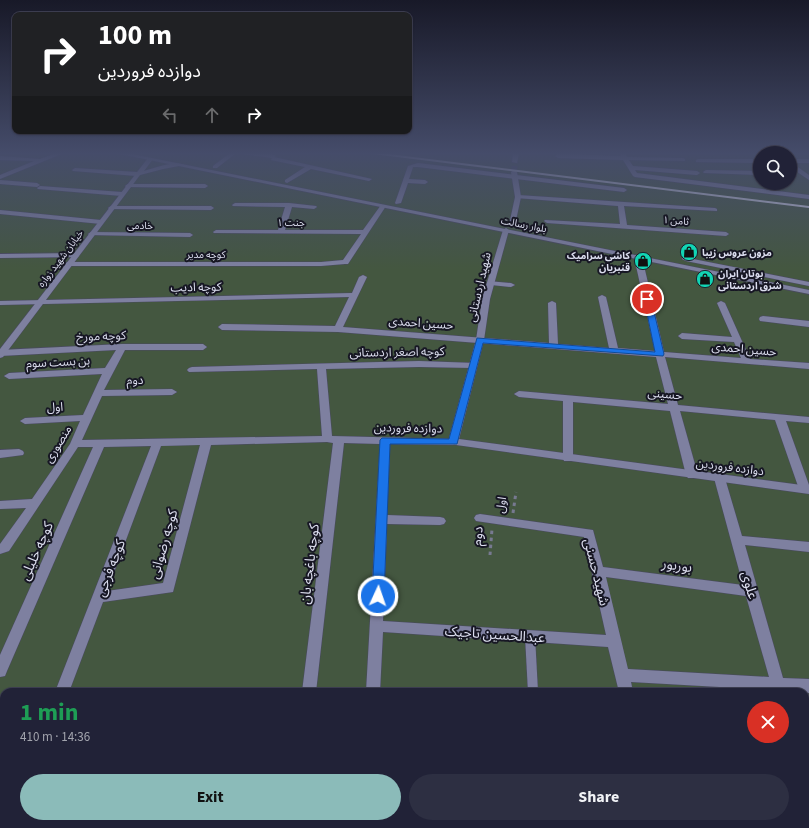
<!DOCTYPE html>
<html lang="en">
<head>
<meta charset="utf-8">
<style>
  body { margin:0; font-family:"Source Sans 3","Noto Sans Arabic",sans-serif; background:#2d2f42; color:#f1f3f6; height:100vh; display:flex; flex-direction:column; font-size:15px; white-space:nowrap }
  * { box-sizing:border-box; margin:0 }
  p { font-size:13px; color:#a2a4ad }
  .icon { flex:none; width:22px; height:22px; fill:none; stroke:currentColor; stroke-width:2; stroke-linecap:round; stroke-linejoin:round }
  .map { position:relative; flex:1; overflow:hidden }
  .drawer { position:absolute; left:0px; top:688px; width:809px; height:140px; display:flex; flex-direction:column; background:#212237; border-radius:12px 12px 0 0; box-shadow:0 1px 3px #0004,0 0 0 1px #3e3f52 }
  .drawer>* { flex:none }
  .guide { position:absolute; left:12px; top:12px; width:400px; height:122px; border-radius:8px; box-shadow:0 1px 3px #0004,0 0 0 1px #3e3f52; background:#202124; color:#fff; overflow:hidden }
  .fabs { position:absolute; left:753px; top:146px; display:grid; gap:8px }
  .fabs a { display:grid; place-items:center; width:44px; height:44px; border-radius:50%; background:#212237; box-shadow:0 1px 3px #0004,0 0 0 1px #3e3f52; font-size:20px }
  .pin { position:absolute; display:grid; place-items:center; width:34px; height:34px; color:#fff; margin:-17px; border:2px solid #fff; border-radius:50%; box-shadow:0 1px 4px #0007 }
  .me { position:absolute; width:44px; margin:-22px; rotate:3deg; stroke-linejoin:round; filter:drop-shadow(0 0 3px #0008) }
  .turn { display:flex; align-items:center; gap:14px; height:84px; padding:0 20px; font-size:18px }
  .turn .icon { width:52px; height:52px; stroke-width:2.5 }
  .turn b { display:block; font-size:28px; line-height:34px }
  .lanes { display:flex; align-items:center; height:38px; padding:0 20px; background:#0003; justify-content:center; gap:20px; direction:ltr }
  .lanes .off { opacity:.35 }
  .round { display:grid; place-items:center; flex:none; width:42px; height:42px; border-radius:21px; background:#2d2f42 }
  .headline { display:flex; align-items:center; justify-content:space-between; height:68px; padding:0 20px }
  h1 { font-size:24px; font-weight:700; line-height:30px; color:#1e9e55 }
  .action { display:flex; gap:8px; margin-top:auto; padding:8px 20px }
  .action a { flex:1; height:46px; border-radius:24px; background:#8bbbb9; color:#111; font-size:16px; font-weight:700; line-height:46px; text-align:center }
  .action a+a { background:#2d2f42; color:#f1f3f6 }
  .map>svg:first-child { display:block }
  .green { fill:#445740; fill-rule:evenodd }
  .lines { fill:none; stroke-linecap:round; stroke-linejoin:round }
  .tertiary-tunnel { stroke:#464862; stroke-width:6; stroke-dasharray:6 3; stroke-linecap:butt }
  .service-casing { stroke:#494960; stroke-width:1 }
  .minor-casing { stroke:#494960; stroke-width:1 }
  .tertiary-casing { stroke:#494960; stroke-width:1 }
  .secondary-casing { stroke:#494960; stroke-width:1 }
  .path { stroke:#777990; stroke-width:3; stroke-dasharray:3.5 3.5; stroke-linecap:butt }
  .service { fill:#7e80a0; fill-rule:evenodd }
  .minor { fill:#7e80a0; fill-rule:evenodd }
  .tertiary { fill:#7e80a0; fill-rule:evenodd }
  .secondary { fill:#7e80a0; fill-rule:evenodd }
  .rail { stroke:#caccde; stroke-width:2 }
  .route { fill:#1a73e8; stroke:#114b97 }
  .labels { text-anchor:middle; stroke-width:4; stroke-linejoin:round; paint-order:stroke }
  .far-street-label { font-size:10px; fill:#dcdeef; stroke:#171724 }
  .far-poi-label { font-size:10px; font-weight:bold; fill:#dcdeef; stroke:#171724; text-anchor:start }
  .street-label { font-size:12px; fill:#dcdeef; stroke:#171724 }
  .near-street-label { font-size:14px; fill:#dcdeef; stroke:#171724 }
</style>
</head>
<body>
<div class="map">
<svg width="809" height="828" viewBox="0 0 809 828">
  <rect width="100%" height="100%" fill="#2c2e49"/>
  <!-- green -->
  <path class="green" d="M0,153H760V183H790V153H809V828H0ZM4,692H805V824H4Z"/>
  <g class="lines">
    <!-- tertiary-tunnel -->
    <path class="tertiary-tunnel" d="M514,172L515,162"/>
    <defs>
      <g id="service">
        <path d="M530,632L533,633L535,636L538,692H528L525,636L527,633Z"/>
        <rect x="535" y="824" width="12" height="4"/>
      </g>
      <g id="minor">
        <path d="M56,153H64L0,179V175L34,161L0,160V156L40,159Z"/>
        <path d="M230,153C242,153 267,150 276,156L274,157L372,179L369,181L311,169L287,183L285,182V180L305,167L271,160L272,158L236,153L217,168H213V166Z"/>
        <path d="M619,153H625L627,157L683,158L685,159V161L629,160L633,166L697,171L700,173L697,175L635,170L637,173L809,195V199L635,177L633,176L623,160L558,158L555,156L558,154L621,156Z"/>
        <path d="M698,159H760V163L696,162V160Z"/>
        <path d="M790,159H809V163H792L809,175V180L790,167Z"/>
        <path d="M418,163L624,188L627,190L624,192L418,167H413L409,179L425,180L428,182L425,184L408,183L401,203L396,204L395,203L408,166Z"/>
        <path d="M75,168L137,172L140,174L137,176L73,171L72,170Z"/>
        <path d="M706,170L760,171V175L704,173L703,172Z"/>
        <path d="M0,180L37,183L40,185L37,187L0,184Z"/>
        <path d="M128,184H205L208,186L205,188L126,187L125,186Z"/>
        <path d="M40,186L122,192L125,194L122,196L38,189L37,188Z"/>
        <path d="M518,195L715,208L717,209V211L624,206L627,225L726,232L729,234L726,236L547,223L544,221L545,220L620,224L618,206L516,198V196Z"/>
        <path d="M235,203H289L316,206L317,207L314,209L292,207L285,230H363L381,205L386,206L348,264H345L321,266H68L64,264L68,262H321L343,260L361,234L214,233L213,232L216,230H278L285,207L233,206L232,205Z"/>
        <path d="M111,206H211L214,208L211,210L109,209L108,208Z"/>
        <path d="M0,210L101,220L104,222L101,224L0,214Z"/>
        <path d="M91,232L190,233L193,235L190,237L89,235L88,234Z"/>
        <path d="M75,253L79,255L78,257L0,258V254Z"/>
        <path d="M635,255H641L642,257L664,352L741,358L734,342L682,339L678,336L682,333L732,337L717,303L721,301L725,303L750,359L809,363V369L665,357L678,405L809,417V423L786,421L809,485V492H801L799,489L775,420L680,411L698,475L696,478H688L686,475L670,411L573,402V458L572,461H564L563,458V401L519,397L514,394L519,391L668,404L656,357L338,332L222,330L218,327L222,324L335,326L349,297L0,305V301L352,293L359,277L363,275L367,277L343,327L549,343L548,303L552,301L556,303L558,344L609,348L598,297L602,295L606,297L618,348L655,351L634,257Z"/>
        <path d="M488,281L511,283L515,285L511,287L491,285H488Z"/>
        <path d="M763,316L809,321V327L760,321L759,319L760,317Z"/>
        <path d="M122,344H203L207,347L203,350H125L104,390L172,389L177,392L172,395L102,396L82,440L322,436L317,369L189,372L187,370L189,368L192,367L419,361L476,363L478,365L473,368L419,367L326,369L332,436L453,439L458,442L453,445L390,444L387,515L440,517L444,518L446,521L444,524L440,525L387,524L383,621L606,635L584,537L476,521L474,518L476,515L480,514L593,530L603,567L743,585L714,478L716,475H724L742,536L809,542V552L745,545L783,678L809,679V693L773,692L772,690L631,682L633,692H619L608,647L383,632L380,692H366L380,444L344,443L316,692H302L333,443L327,442L211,445L173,592L103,602L69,692H55L151,446L104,447L7,671L5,676L0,677V655L93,447H78L9,551L0,554V544L26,508L0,509V501L32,499L70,444L80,421L25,424L20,421L25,418L83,415L102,374L9,379L4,376L9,373L105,368L116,350L0,356V350ZM200,445L163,583L107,591L161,446ZM606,577L746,596L769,677L628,669Z"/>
        <path d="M19,449L23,451L24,453L23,455L0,458V450Z"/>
        <path d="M805,751L809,753V793H805Z"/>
        <path d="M4,823V824H21L20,828H2Z"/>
        <rect x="358" y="824" width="18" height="4"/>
        <path d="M649,824H667L668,828H650Z"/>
      </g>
      <g id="tertiary">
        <path d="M513,153H519L517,163L512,162Z"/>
        <path d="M148,158L153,159L144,171C153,168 176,160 184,165L163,169L140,175L3,357L0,358V349Z"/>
        <path d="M514,170L517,172L521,197L515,225L512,227L509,225L515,197L511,172Z"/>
        <path d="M506,228L509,230L490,299L484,340L459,439L809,486V494L449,444L448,442L476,340L482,299L503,230Z"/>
      </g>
      <g id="secondary">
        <path d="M115,153H127L809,290V294Z"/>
        <path d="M683,257L809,282V286L686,261L682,259Z"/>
      </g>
    </defs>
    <!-- service casing -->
    <use href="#service" class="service-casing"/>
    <!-- minor casing -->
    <use href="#minor" class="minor-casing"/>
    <!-- tertiary casing -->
    <use href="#tertiary" class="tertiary-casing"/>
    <!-- secondary casing -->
    <use href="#secondary" class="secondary-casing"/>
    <!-- path -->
    <g class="path">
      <path d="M513,513L516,492"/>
      <path d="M490,555L492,529"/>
    </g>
    <!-- service -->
    <use href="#service" class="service"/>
    <!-- minor -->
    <use href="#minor" class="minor"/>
    <!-- tertiary -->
    <use href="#tertiary" class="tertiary"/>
    <!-- secondary -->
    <use href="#secondary" class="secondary"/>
    <!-- rail -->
    <path class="rail" d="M373,153L809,207"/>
  </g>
  <!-- sky -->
  <linearGradient id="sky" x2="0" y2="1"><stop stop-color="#181928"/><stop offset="0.57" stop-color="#454c6a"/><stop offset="1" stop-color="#454c6a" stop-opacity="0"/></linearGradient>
  <rect width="809" height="269" fill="url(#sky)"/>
  <!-- route -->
  <path class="route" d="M647,296L651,299L664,354L663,356L483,343L457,444H390L384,596L382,599L378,600L374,599L372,596L380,440L382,438L449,439L477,338L655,352L644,299Z"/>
  <!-- icons -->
  <defs>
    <symbol id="shop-disc" viewBox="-11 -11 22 22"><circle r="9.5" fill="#12d5b4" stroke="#171724"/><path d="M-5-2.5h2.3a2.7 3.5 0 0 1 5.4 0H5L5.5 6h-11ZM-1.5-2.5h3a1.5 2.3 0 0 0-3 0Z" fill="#111"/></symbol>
  </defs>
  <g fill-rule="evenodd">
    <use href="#shop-disc" x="679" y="242" width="20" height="20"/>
    <use href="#shop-disc" x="633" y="251" width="20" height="20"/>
    <use href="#shop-disc" x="695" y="269" width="20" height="20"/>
  </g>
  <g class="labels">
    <!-- far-street labels -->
    <g class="far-street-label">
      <text transform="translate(676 220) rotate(4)" y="4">ثامن ۱</text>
      <text x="291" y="226">جنت ۱</text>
      <text transform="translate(524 224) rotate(11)" y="4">بلوار رسالت</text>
      <text x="140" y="229">خادمی</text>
      <text x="206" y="258">کوچه مدیر</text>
      <text transform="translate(60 258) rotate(-53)" y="4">خیابان شهید زواره</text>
    </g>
    <!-- far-poi labels -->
    <g class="far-poi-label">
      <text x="702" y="256">مزون عروس زیبا</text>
      <text x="630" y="259" text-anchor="end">کاشی سرامیک<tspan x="630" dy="12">قنبریان</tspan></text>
      <text x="718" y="277">بوتان ایران<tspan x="718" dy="12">شرق اردستانی</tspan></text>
    </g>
    <!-- street labels -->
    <g class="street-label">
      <text transform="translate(196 287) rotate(-1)" y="4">کوچه ادیب</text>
      <text transform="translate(479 287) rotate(-77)" y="4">شهید اردستانی</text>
      <text transform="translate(421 323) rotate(4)" y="4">حسین احمدی</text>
      <text transform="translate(101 336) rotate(-2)" y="4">کوچه مورخ</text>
      <text transform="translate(744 349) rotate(5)" y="4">حسین احمدی</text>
      <text transform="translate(397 352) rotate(-1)" y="4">کوچه اصغر اردستانی</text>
      <text transform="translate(58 362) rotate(-3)" y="4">بن بست سوم</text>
      <text transform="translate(135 380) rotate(-1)" y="4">دوم</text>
      <text transform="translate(665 394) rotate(5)" y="4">حسینی</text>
      <text transform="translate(55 407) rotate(-3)" y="4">اول</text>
      <text transform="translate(408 428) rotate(1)" y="4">دوازده فروردین</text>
      <text transform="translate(58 444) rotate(-59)" y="4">منصوری</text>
      <text transform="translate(730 467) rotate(7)" y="4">دوازده فروردین</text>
      <text transform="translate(501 505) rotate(-81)" y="4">اول</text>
    </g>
    <!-- near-street labels -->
    <g class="near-street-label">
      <text transform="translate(477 536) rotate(-86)" y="5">دوم</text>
      <text transform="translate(163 544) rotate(-74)" y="5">کوچه رضوانی</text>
      <text transform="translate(36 551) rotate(-66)" y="5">کوچه خلیلی</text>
      <text transform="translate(309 564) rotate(-83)" y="5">کوچه باغچه بان</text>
      <text transform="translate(677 565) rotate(8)" y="5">بوربور</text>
      <text transform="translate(110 568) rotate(-69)" y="5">کوچه فرجی</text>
      <text transform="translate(597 572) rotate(76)" y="5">شهید حسنی</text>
      <text transform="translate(750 585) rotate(74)" y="5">علوی</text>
      <text transform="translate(495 634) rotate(4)" y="5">عبدالحسین تاجیک</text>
    </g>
  </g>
</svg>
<div class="fabs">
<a><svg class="icon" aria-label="search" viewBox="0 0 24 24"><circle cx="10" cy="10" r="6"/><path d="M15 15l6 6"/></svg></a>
</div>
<div class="pin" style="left:647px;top:299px;background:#d93025"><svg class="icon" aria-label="arrive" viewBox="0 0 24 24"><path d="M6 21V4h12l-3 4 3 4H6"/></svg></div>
<svg class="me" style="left:378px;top:596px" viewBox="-20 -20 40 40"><circle r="17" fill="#1a73e8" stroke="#fff" stroke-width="3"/><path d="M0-11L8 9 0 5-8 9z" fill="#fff"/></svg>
<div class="guide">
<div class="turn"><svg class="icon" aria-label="right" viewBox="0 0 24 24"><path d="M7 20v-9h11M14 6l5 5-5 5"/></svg><div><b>100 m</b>دوازده فروردین</div></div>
<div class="lanes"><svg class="icon off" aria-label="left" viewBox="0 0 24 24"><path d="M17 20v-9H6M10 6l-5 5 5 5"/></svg><svg class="icon off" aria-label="ahead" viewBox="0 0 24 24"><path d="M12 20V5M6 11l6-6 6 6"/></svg><svg class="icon" aria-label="right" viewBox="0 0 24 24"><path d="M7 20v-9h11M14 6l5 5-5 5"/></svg></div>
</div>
<section class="drawer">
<div class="headline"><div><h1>1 min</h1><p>410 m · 14:36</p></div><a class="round" style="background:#d93025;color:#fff"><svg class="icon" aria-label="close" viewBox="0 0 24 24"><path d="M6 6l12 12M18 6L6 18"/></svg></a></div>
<div class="action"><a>Exit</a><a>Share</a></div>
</section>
</div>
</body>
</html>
